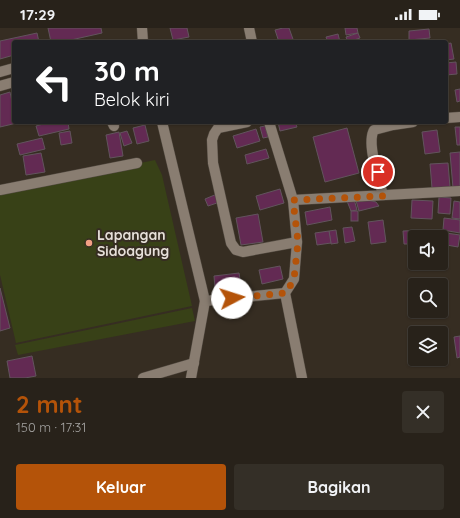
<!DOCTYPE html>
<html lang="id">
<head>
<meta charset="utf-8">
<style>
  body { margin:0; font-family:Quicksand,sans-serif; background:#342f27; color:#f1f3f6; height:100vh; display:flex; flex-direction:column; font-size:15px; white-space:nowrap }
  * { box-sizing:border-box; margin:0 }
  p { font-size:13px; color:#a5a4a2 }
  .icon { flex:none; width:22px; height:22px; fill:none; stroke:currentColor; stroke-width:2; stroke-linecap:round; stroke-linejoin:round }
  .map { position:relative; height:350px; overflow:hidden }
  .panel { display:flex; flex-direction:column; background:#28221a; flex:1 }
  .panel>* { flex:none }
  .hud { position:absolute; left:12px; top:12px; width:436px; height:84px; border-radius:4px; box-shadow:0 1px 3px #0004,0 0 0 1px #443f39; background:#202124; color:#fff; overflow:hidden }
  .buttons { position:absolute; left:408px; top:202px; display:grid; gap:8px }
  .buttons a { display:grid; place-items:center; width:40px; height:40px; border-radius:4px; background:#28221a; box-shadow:0 1px 3px #0004,0 0 0 1px #443f39; font-size:20px }
  .pin { position:absolute; display:grid; place-items:center; width:34px; height:34px; color:#fff; margin:-17px; border:2px solid #fff; border-radius:50%; box-shadow:0 1px 4px #0007 }
  .me { position:absolute; width:44px; margin:-22px; rotate:85deg; stroke-linejoin:round; filter:drop-shadow(0 0 3px #0008) }
  .turn { display:flex; align-items:center; gap:14px; height:84px; padding:0 16px; font-size:18px }
  .turn .icon { width:52px; height:52px; stroke-width:2.5 }
  .turn b { display:block; font-size:28px; line-height:34px }
  .round { display:grid; place-items:center; flex:none; width:42px; height:42px; border-radius:4px; background:#342f27 }
  .headline { display:flex; align-items:center; justify-content:space-between; height:68px; padding:0 16px }
  h1 { font-size:24px; font-weight:700; line-height:30px; color:#b45309 }
  .button { display:flex; gap:8px; margin-top:auto; padding:8px 16px }
  .button a { flex:1; height:46px; border-radius:4px; background:#b45309; color:#fff; font-size:16px; font-weight:700; line-height:46px; text-align:center }
  .button a+a { background:#342f27; color:#f1f3f6 }
  .status { display:flex; justify-content:space-between; align-items:center; height:28px; padding:0 20px; background:#28221a; direction:ltr }
  .status svg { height:11px; fill:currentColor }
  .map>svg:first-child { display:block }
  .green { fill:#384117 }
  .building { fill:#632a53; stroke:#62545d }
  .lines { fill:none; stroke-linecap:round; stroke-linejoin:round }
  .minor-casing { stroke:#524a41; stroke-width:11 }
  .minor { stroke:#897d71; stroke-width:10 }
  .route { stroke:#b45309; stroke-width:7; stroke-dasharray:0 12.6 }
  .poi-dot { fill:#f39f84; stroke:#362d22; stroke-width:1.5 }
  .labels { text-anchor:middle; stroke-width:4; stroke-linejoin:round; paint-order:stroke }
  .poi-label { font-size:14px; font-weight:bold; fill:#e7e0da; stroke:#362d22; text-anchor:start }
</style>
</head>
<body>
<div class="status"><b>17:29</b><svg viewBox="0 0 49 12"><path d="M0 12V9h3v3zM5 12V6h3v6zM10 12V3h3v9zM15 12V0h3v12zM26 1h20v11H26zM47 4h2v5h-2z"/></svg></div>
<div class="map">
<svg width="460" height="350" viewBox="0 0 460 350">
  <rect width="100%" height="100%" fill="#362d22"/>
  <!-- green -->
  <g class="green">
    <path d="M155,132L162,147L192,278L16,315L0,247V164Z"/>
    <path d="M192,280L195,293L18,327L15,317Z"/>
  </g>
  <!-- building -->
  <g class="building">
    <path d="M48,0H101L102,5L62,14H51Z"/>
    <path d="M170,0H187L189,9L173,12Z"/>
    <path d="M283,0H289L294,14H279L275,2Z"/>
    <path d="M345,0H357L358,5L346,7Z"/>
    <path d="M429,1L430,10L409,12V3Z"/>
    <path d="M37,5L39,14H14V27L0,31V13Z"/>
    <path d="M358,5L360,10L348,14L346,9Z"/>
    <path d="M338,6L340,14H328L326,9Z"/>
    <path d="M451,15L454,31L446,32V16Z"/>
    <path d="M456,34L457,46L446,47V35Z"/>
    <path d="M460,61V73L457,74L455,62Z"/>
    <path d="M10,64L14,83V94L17,95L0,99V67Z"/>
    <path d="M51,94H68L69,101L39,108L36,98Z"/>
    <path d="M278,94H295L297,99L280,103Z"/>
    <path d="M145,97L149,113L137,116L133,100Z"/>
    <path d="M265,98L268,109L263,110L260,99Z"/>
    <path d="M455,99H460V117H457Z"/>
    <path d="M347,100L359,145L325,154L313,109Z"/>
    <path d="M256,101L260,113L237,120L233,108Z"/>
    <path d="M437,102L440,124L425,126L422,104Z"/>
    <path d="M70,103L72,115L61,117L59,105Z"/>
    <path d="M127,103L132,115L124,118L120,105Z"/>
    <path d="M119,104L123,128L110,130L106,107Z"/>
    <path d="M42,110L45,121L20,127L17,116Z"/>
    <path d="M266,121L269,130L247,136L245,127Z"/>
    <path d="M460,124V159L453,160L450,125Z"/>
    <path d="M41,125L45,144L26,147L23,128Z"/>
    <path d="M448,135L450,159L432,160L430,136Z"/>
    <path d="M280,161L284,175L260,182L256,168Z"/>
    <path d="M217,166L220,174L208,178L205,171Z"/>
    <path d="M355,169L376,174L379,178L359,183Z"/>
    <path d="M439,169L451,170L450,186L438,185Z"/>
    <path d="M354,171L357,182L351,183L347,173Z"/>
    <path d="M412,172L433,173L432,191L411,190Z"/>
    <path d="M454,173L460,174V191L452,190Z"/>
    <path d="M330,179L332,192L307,197L305,184Z"/>
    <rect x="351" y="183" width="7" height="10"/>
    <path d="M258,186L263,214L241,217L236,190Z"/>
    <path d="M444,190L460,192V205L443,202Z"/>
    <path d="M383,192L386,214L371,216L368,194Z"/>
    <path d="M352,199L355,213L345,215L343,200Z"/>
    <path d="M336,202L338,215L331,216L329,203Z"/>
    <path d="M425,202V209H415V216H404L403,203Z"/>
    <path d="M329,203L331,215L317,217L315,205Z"/>
    <path d="M439,204L460,207L458,219L441,216V209H438Z"/>
    <path d="M280,238L283,251L262,256L259,242Z"/>
    <path d="M239,245L241,257L215,260L214,248Z"/>
    <path d="M0,260L10,300L0,303Z"/>
    <path d="M460,308V329L457,330L454,309Z"/>
    <path d="M32,328L36,348L25,350H10L7,333Z"/>
  </g>
  <g class="lines">
    <defs>
      <g id="minor">
        <path d="M142,0L143,14"/>
        <path d="M249,0L252,14"/>
        <path d="M0,44L14,40"/>
        <path d="M0,58L14,54"/>
        <path d="M446,90L460,89"/>
        <path d="M112,94L114,98"/>
        <path d="M162,94L205,273L191,350"/>
        <path d="M247,94L218,100L214,106L212,112L213,135L231,215L236,222L243,224L297,214"/>
        <path d="M269,94L293,172"/>
        <path d="M0,162L137,135"/>
        <path d="M383,167C379,152 366,115 374,102L393,97L413,94"/>
        <path d="M205,273L285,265"/>
        <path d="M143,350L194,335"/>
        <path d="M302,350L285,265L294,251L297,214L293,172L460,163"/>
      </g>
    </defs>
    <!-- minor casing -->
    <use href="#minor" class="minor-casing"/>
    <!-- minor -->
    <use href="#minor" class="minor"/>
  </g>
  <g class="lines">
    <!-- route -->
    <path class="route" d="M232,270L286,265L294,251L298,214L293,172L383,168L378,144"/>
  </g>
  <!-- markers -->
  <circle class="poi-dot" cx="89" cy="215" r="4"/>
  <g class="labels">
    <!-- poi labels -->
    <g class="poi-label">
      <text x="97" y="212">Lapangan<tspan x="97" dy="16">Sidoagung</tspan></text>
    </g>
  </g>
</svg>
<div class="buttons">
<a><svg class="icon" aria-label="sound" viewBox="0 0 24 24"><path d="M4 9h4l5-4v14l-5-4H4zM17 9q2 3 0 6"/></svg></a>
<a><svg class="icon" aria-label="search" viewBox="0 0 24 24"><circle cx="10" cy="10" r="6"/><path d="M15 15l6 6"/></svg></a>
<a><svg class="icon" aria-label="layers" viewBox="0 0 24 24"><path d="M12 4l9 5-9 5-9-5zM3 14l9 5 9-5"/></svg></a>
</div>
<div class="pin" style="left:378px;top:144px;background:#d93025"><svg class="icon" aria-label="arrive" viewBox="0 0 24 24"><path d="M6 21V4h12l-3 4 3 4H6"/></svg></div>
<svg class="me" style="left:232px;top:270px" viewBox="-20 -20 40 40"><circle r="19" fill="#fff"/><path d="M0-13L10 11 0 6-10 11z" fill="#b45309"/></svg>
<div class="hud">
<div class="turn"><svg class="icon" aria-label="left" viewBox="0 0 24 24"><path d="M17 20v-9H6M10 6l-5 5 5 5"/></svg><div><b>30 m</b>Belok kiri</div></div>
</div>
</div>
<section class="panel">
<div class="headline"><div><h1>2 mnt</h1><p>150 m · 17:31</p></div><a class="round"><svg class="icon" aria-label="close" viewBox="0 0 24 24"><path d="M6 6l12 12M18 6L6 18"/></svg></a></div>
<div class="button"><a>Keluar</a><a>Bagikan</a></div>
</section>
</body>
</html>
